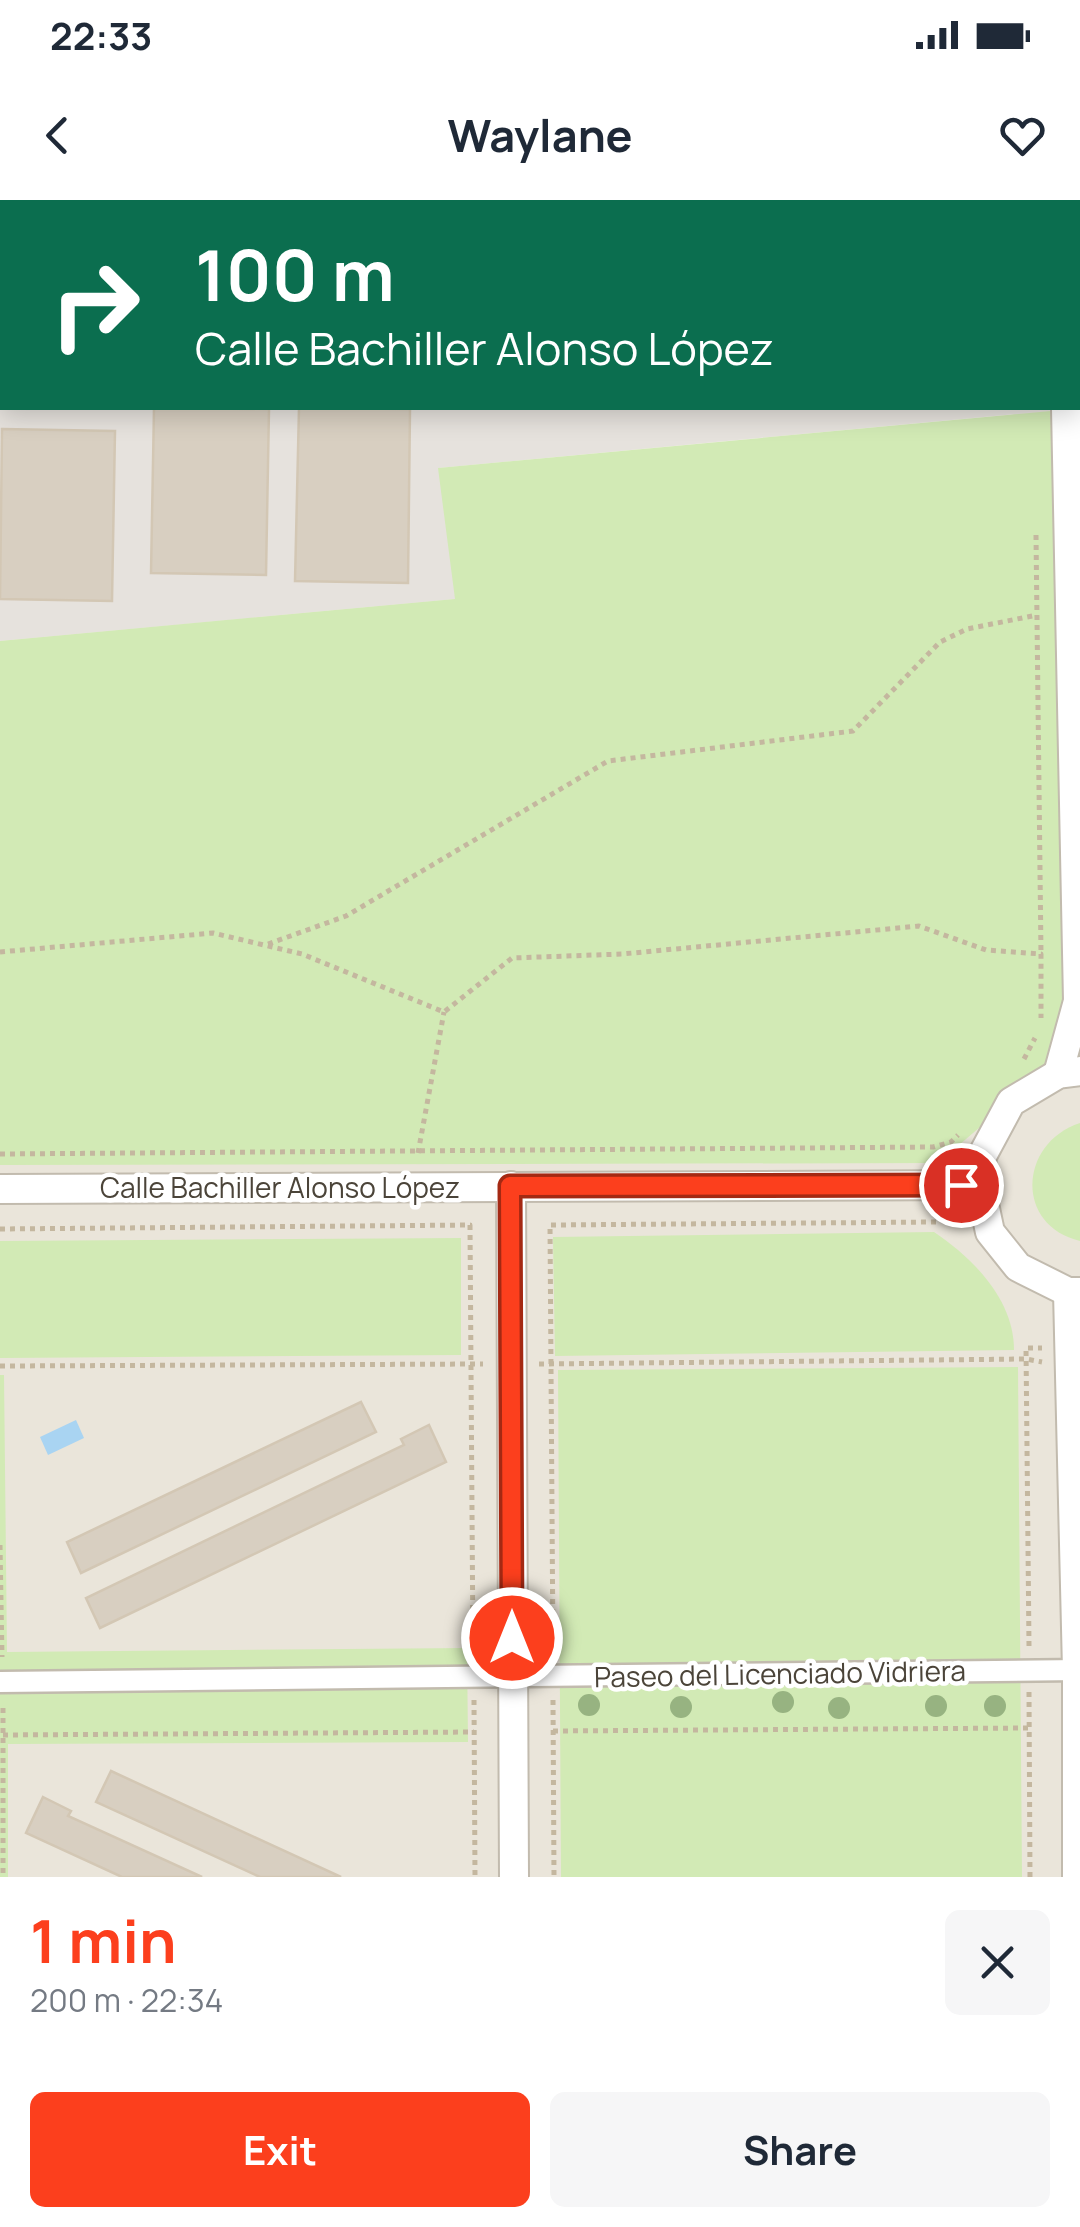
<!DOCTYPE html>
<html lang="en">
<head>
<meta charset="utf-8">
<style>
  body { margin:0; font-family:Manrope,sans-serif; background:#f6f6f7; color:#1f2937; height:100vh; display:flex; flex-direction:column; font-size:38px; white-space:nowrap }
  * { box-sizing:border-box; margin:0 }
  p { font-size:32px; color:#747a83 }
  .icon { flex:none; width:55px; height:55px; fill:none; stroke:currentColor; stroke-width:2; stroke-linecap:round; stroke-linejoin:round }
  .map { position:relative; height:1677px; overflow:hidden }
  .drawer { display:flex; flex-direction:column; background:#fff; flex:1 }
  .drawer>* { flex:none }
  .banner { position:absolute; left:0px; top:0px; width:1080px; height:210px; box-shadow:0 5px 25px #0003; background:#0b6e4f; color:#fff; overflow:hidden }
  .pin { position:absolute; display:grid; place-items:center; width:85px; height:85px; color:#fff; margin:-42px; border:5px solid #fff; border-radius:50%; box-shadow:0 2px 10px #0007 }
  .me { position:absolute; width:110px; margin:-55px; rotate:0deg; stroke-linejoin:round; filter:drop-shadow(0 0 8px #0008) }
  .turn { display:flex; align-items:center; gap:35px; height:210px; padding:0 30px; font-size:45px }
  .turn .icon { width:130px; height:130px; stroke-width:2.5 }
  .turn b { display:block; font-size:70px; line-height:85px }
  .round { display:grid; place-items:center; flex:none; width:105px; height:105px; border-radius:15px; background:#f6f6f7 }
  .headline { display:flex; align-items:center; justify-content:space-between; height:170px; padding:0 30px }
  h1 { font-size:60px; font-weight:700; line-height:75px; color:#fc3f1d }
  .cta { display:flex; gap:20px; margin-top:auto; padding:20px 30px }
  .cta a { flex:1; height:115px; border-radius:15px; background:#fc3f1d; color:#fff; font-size:40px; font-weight:700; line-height:115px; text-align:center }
  .cta a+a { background:#f6f6f7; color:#1f2937 }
  .status { display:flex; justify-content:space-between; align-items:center; height:70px; padding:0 50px; background:#fff; direction:ltr }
  .status svg { height:28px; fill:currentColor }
  header { display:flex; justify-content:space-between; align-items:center; height:130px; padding:0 30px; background:#fff; font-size:45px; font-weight:700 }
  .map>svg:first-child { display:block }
  .residential { fill:#eae5da }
  .industrial { fill:#e6e2dd; fill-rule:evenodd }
  .green { fill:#d2eab5 }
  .water { fill:#a9d4f2 }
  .building { fill:#d8cfc1; stroke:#d3c7b4; stroke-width:2.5 }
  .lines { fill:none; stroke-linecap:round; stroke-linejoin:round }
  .service-casing { stroke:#c2bbae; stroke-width:19 }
  .pedestrian-casing { stroke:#c2bbae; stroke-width:25 }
  .minor-casing { stroke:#c2bbae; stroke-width:32 }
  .path { stroke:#c4b79f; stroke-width:5; stroke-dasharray:5 5; stroke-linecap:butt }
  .service { stroke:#fff; stroke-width:14 }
  .pedestrian { stroke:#fff; stroke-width:20 }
  .minor { stroke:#fff; stroke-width:28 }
  .tree { fill:#97b381 }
  .route-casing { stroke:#a42913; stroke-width:25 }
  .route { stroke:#fc3f1d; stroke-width:18 }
  .labels { text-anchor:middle; stroke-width:9; stroke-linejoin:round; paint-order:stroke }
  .street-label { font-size:28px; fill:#4b4439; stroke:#fff }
</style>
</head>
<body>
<div class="status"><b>22:33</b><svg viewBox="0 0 49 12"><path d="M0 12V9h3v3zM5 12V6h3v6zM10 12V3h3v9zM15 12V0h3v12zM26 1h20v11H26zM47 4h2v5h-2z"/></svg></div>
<header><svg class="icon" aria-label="back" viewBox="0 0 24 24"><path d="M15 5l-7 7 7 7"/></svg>Waylane<svg class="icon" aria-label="heart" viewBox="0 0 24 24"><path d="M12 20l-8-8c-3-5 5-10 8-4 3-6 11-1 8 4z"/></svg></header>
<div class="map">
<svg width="1080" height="1677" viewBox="0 0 1080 1677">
  <rect width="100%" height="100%" fill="#f6f3ec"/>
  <!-- residential -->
  <path class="residential" d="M1080,208V1677H0V441L455,399L1017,213Z"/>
  <!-- industrial -->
  <path class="industrial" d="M0,0H1080V208L439,268L456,399L0,441ZM2,2H1078V208H2Z"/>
  <!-- green -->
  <g class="green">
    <path d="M1051,211L1064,855L938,963L0,965V441L455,399L438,268Z"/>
    <path d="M1080,923V1041C1014,1025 1019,943 1080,923Z"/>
    <path d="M934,1032C974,1059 1014,1100 1014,1150L555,1156L553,1037Z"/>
    <path d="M461,1038V1155L0,1158V1041Z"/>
    <path d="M1018,1167L1022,1677H561L558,1170Z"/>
    <path d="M0,1175H4L7,1452L467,1448L468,1542L8,1544V1677H0Z"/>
  </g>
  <!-- water -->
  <path class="water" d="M76,1220L84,1238L48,1255L40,1237Z"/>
  <!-- building -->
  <g class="building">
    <path d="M0,0H67L2,2V133Z"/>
    <path d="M142,0H321L142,2Z"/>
    <rect x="394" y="0" width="157" height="2"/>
    <rect x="551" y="0" width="164" height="2"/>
    <rect x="715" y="0" width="101" height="2"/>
    <rect x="816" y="0" width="106" height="2"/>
    <path d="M922,0H1018V2Z"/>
    <path d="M154,208L269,209L266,375L151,373Z"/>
    <path d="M299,208L410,209L408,383L295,381Z"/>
    <path d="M2,229L115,231L112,401L0,399Z"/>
    <path d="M361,1202L376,1232L81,1373L67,1342Z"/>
    <path d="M429,1225L446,1262L100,1428L86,1398L404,1245L401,1239Z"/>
    <path d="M111,1571L341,1677H260L96,1602Z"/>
    <path d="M43,1597L71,1611L68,1616L202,1677H122L26,1633Z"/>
  </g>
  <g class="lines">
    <defs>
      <g id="service">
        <path d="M116,2L117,0"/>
        <path d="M360,2V0"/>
        <path d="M0,186H2"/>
      </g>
      <path id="pedestrian" d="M0,1482L1080,1470"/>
      <g id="minor">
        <path d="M1074,2V0"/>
        <path d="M1080,871L1058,874L1011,902L982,956L980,985L990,1032L1018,1067L1068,1092H1080"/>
        <path d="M1058,874L1078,801L1066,208"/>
        <path d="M511,986L514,1677"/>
        <path d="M0,989L980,985"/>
        <path d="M1068,1092L1077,1470V1677"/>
      </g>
    </defs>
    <!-- service casing -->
    <use href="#service" class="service-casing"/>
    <!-- pedestrian casing -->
    <use href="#pedestrian" class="pedestrian-casing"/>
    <!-- minor casing -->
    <use href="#minor" class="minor-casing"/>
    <!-- path -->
    <g class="path">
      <path d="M1041,2V0"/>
      <path d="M1036,335L1041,754"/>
      <path d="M268,744L346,716L608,561L853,531L940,442L967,429L1037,415"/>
      <path d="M0,752L213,733L302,754L444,812L512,758L622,754L919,726L986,750L1041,754V818"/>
      <path d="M1024,859L1035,838"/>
      <path d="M418,953L444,812"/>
      <path d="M0,954L933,947L951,942L958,935"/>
      <path d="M0,1029L470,1025L473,1454"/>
      <path d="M539,1164L1026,1159L1042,1162"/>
      <path d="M0,1166L483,1164"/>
      <path d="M0,1345L2,1457"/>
      <path d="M1029,1446L1026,1148H1042"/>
      <path d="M553,1454L550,1025L937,1022"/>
      <path d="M1029,1492L1030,1677"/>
      <path d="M474,1500L475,1677"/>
      <path d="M553,1500L554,1677"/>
      <path d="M3,1508V1677"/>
      <path d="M553,1531L1029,1528"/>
      <path d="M3,1535L474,1532"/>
    </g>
    <!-- service -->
    <use href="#service" class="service"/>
    <!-- pedestrian -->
    <use href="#pedestrian" class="pedestrian"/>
    <!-- minor -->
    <use href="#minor" class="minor"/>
  </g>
  <!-- trees -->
  <g class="tree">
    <circle cx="783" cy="1502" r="11"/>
    <circle cx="589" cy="1505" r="11"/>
    <circle cx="936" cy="1506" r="11"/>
    <circle cx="995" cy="1506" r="11"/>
    <circle cx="681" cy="1507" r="11"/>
    <circle cx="839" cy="1508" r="11"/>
  </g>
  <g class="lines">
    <defs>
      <path id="route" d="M512,1438L510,986L961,985"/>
    </defs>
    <!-- route casing -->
    <use href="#route" class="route-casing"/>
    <!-- route -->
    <use href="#route" class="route"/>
  </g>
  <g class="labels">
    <!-- street labels -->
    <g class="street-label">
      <text x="280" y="998">Calle Bachiller Alonso López</text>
      <text transform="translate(780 1474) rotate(-1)" y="10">Paseo del Licenciado Vidriera</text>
    </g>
  </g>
</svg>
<div class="pin" style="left:961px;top:985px;background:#d93025"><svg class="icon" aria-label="arrive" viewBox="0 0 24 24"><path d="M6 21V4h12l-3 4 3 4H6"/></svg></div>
<svg class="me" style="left:512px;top:1438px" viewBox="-20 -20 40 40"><circle r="17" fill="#fc3f1d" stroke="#fff" stroke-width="3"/><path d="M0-11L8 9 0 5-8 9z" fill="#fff"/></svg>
<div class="banner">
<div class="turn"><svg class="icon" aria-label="right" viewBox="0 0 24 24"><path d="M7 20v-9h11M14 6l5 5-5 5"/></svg><div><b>100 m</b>Calle Bachiller Alonso López</div></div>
</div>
</div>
<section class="drawer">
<div class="headline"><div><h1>1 min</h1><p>200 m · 22:34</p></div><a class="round"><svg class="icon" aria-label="close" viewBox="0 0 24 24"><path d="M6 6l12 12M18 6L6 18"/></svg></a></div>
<div class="cta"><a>Exit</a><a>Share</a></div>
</section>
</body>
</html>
